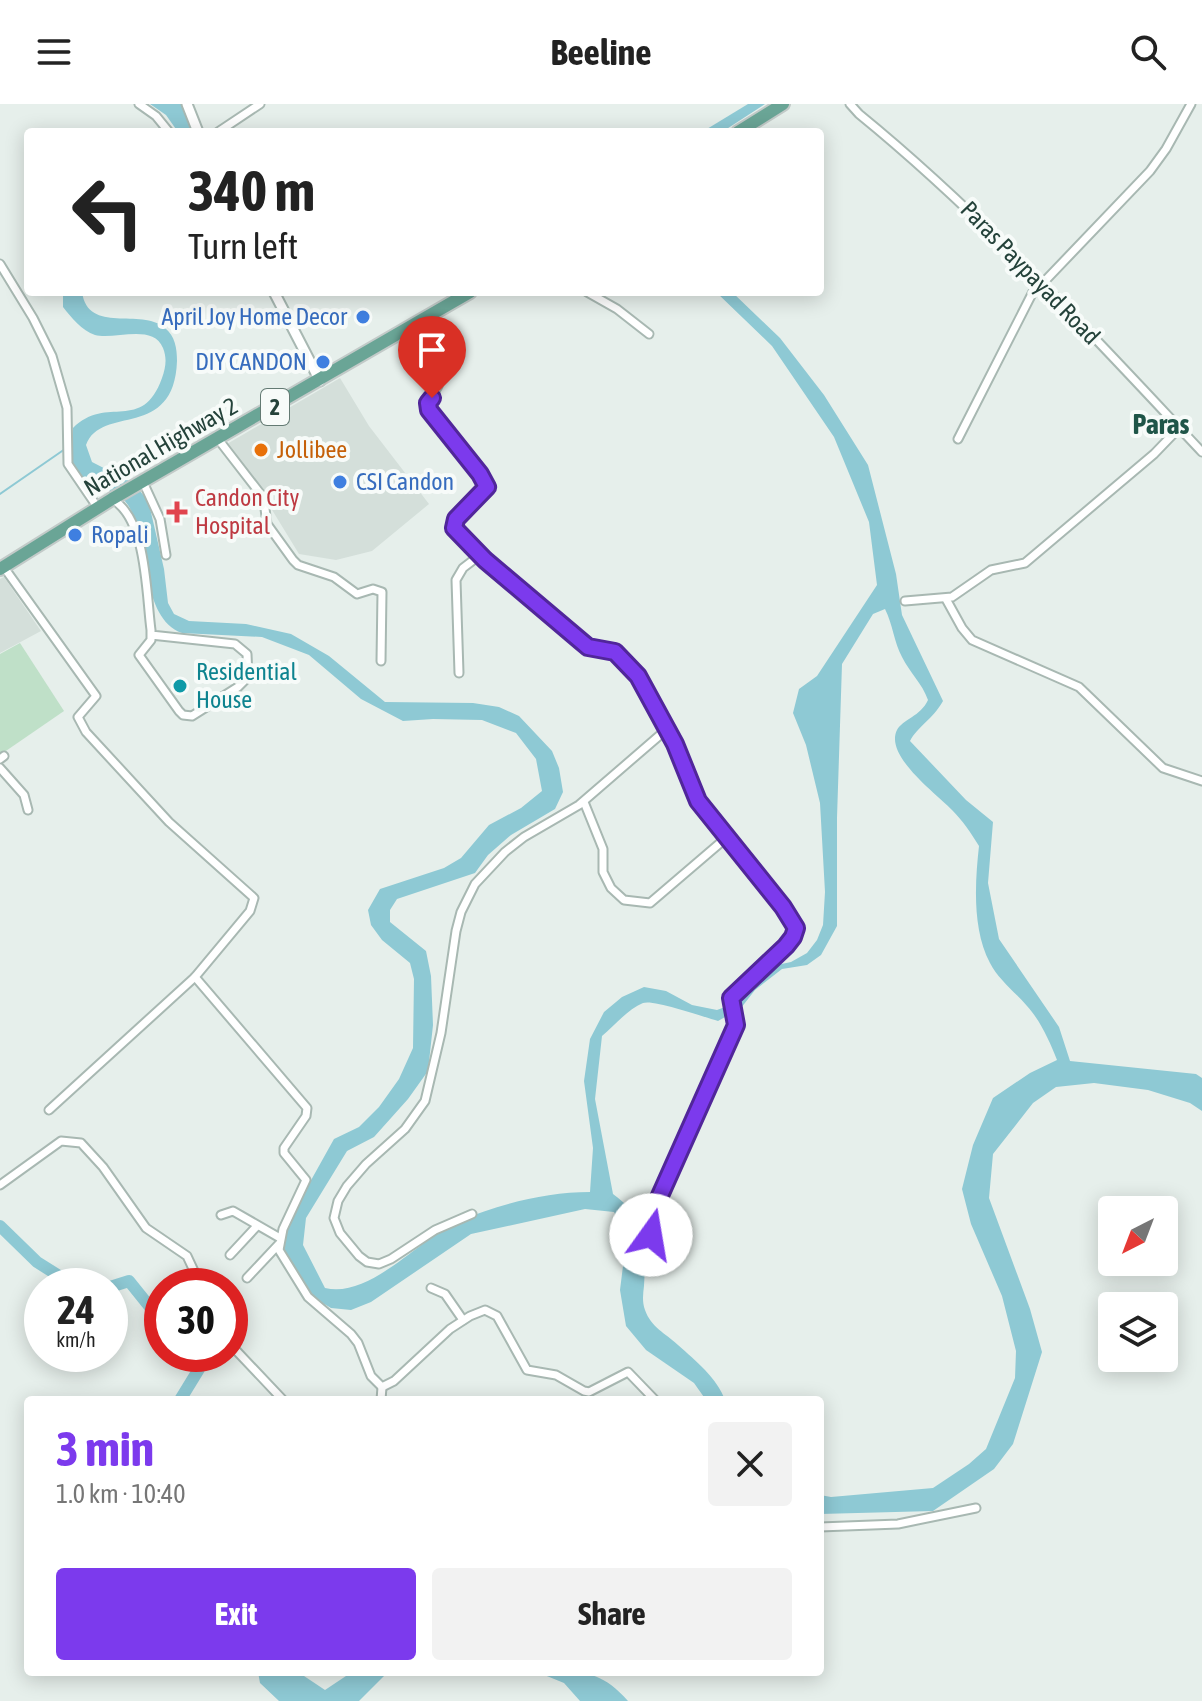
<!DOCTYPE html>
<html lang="en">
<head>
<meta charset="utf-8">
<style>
  body { margin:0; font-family:"Asap Condensed",sans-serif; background:#f2f2f2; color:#222; height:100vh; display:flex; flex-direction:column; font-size:30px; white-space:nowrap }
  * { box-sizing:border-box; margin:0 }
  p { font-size:26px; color:#767676 }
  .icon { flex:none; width:44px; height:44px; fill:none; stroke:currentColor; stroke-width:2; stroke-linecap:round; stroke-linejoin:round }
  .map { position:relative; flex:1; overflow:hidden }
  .panel { position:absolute; left:24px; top:1292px; width:800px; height:280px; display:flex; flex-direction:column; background:#fff; border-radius:8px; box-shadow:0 4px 20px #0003 }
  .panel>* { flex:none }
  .banner { position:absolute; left:24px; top:24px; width:800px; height:168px; border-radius:8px; box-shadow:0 4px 20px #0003; background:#fff; color:#222; overflow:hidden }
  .needle { width:52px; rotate:222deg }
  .tools { position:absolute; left:1098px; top:1092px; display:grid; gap:16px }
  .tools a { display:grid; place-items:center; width:80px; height:80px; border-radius:8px; background:#fff; box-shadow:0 4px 20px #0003; font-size:40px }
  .speed { position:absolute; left:24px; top:1164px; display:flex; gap:16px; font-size:40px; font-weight:700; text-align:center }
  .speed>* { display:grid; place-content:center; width:104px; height:104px; border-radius:50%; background:#fff; box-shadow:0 4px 20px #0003; line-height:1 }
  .speed small { font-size:20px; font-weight:400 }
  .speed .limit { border:12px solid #d22; background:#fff; color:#111 }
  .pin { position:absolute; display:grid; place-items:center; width:68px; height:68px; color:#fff; margin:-82px -34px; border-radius:50% 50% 50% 0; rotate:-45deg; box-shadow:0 0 8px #0007 }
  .pin .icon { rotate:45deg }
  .me { position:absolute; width:88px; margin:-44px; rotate:13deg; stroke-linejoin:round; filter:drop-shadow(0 0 6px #0008) }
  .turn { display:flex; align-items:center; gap:28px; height:168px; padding:0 32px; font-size:36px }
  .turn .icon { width:104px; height:104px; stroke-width:2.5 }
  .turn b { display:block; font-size:56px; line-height:68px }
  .round { display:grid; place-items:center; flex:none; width:84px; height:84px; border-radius:8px; background:#f2f2f2 }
  .head { display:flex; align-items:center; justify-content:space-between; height:136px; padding:0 32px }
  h1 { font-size:48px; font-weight:700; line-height:60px; color:#7c3aed }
  .action { display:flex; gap:16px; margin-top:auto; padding:16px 32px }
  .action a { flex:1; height:92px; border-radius:8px; background:#7c3aed; color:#fff; font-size:32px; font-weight:700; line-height:92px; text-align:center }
  .action a+a { background:#f2f2f2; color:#222 }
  header { display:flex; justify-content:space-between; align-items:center; height:104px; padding:0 32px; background:#fff; font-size:36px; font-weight:700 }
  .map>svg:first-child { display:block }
  .built { fill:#d4dfda }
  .green { fill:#bfe0c8 }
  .water { fill:#8ec9d4 }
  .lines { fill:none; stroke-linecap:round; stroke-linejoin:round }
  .stream { stroke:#8ec9d4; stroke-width:2 }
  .river { stroke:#8ec9d4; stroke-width:12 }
  .minor-casing { stroke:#a8b8b2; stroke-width:11 }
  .tertiary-casing { stroke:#a8b8b2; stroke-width:13 }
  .primary-casing { stroke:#c2cac8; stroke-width:16 }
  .minor { stroke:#fff; stroke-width:7 }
  .tertiary { stroke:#fff; stroke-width:9 }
  .primary { stroke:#6aa596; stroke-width:12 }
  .route-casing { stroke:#51269a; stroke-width:20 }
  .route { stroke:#7c3aed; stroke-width:14 }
  .shop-dot { fill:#3f7fe0; stroke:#f7fbf9; stroke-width:3 }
  .food-dot { fill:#e8710a; stroke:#f7fbf9; stroke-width:3 }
  .health-dot { fill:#e0444e; stroke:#f7fbf9; stroke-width:3 }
  .culture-dot { fill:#0f9aa8; stroke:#f7fbf9; stroke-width:3 }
  .labels { text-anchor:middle; stroke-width:8; stroke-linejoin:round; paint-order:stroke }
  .shield { fill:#f7fbf9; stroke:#637a73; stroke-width:2 }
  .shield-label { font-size:22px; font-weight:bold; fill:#24423a }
  .street-label { font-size:24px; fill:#24423a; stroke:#f7fbf9 }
  .shop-label { font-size:24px; fill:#366cbe; stroke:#f7fbf9; text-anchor:end }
  .food-label { font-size:24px; fill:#c56008; stroke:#f7fbf9; text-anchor:start }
  .health-label { font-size:24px; fill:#be3a42; stroke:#f7fbf9; text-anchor:start }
  .culture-label { font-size:24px; fill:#0d838f; stroke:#f7fbf9; text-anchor:start }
  .quarter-label { font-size:28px; font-weight:bold; fill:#1f5548; stroke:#f7fbf9 }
</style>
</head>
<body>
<header><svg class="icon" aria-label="menu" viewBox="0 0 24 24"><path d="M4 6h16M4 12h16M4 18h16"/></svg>Beeline<svg class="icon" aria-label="search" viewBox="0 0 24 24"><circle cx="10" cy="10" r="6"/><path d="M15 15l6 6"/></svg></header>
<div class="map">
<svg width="1202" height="1597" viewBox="0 0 1202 1597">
  <rect width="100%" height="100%" fill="#e6efeb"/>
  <!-- built -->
  <g class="built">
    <path d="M340,274L369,322L429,400L372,447L336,456L299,450L266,396L227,340Z"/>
    <path d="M4,473L41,527L0,549V475Z"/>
  </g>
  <!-- green -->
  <path class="green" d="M20,539L64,607L0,651V550Z"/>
  <!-- water -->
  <g class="water">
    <path d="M150,0H181L185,2L195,28H178L166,11Z"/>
    <path d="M748,0H765L722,28H702Z"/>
    <path d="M63,188H82C88,231 141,203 165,224C175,232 177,244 177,257C174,337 101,300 86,341L92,358L133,379L145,393L150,404L164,465L168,499L174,510L189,517L246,520L291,530L329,552L385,598L473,599L499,603L519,612L552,647L559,664L563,688L555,705L511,731L488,751L475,769L397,795L390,806V818L426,847L431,872L433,921L428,967L408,995L374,1033L347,1047L306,1114L303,1141L325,1184C370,1195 420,1134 459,1117C500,1100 546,1088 590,1088L593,1044L584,977L590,935L604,908L622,893L644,883L666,887L692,901L717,906L733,900L741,886L772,862L791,858L807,849L817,836L823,821L825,788L820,699L806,641L793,609L799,585L817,572L877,481L869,418L834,333L772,242L716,188H732L780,234L824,291L868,361L896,470L902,511L943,597C933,615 917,623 910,637L966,696L993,718L988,779L999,835L1059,923L1070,957L1196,970L1202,974V1007L1190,999L1148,986L1094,979L1056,983L1033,999L993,1050L989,1094L1030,1205L1042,1248L1013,1340L994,1365L933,1407L820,1410V1391L831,1393L933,1384L969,1360L986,1345L1015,1274L1016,1247L1002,1192L971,1120L962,1085L973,1041L993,994L1030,969L1057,956C1050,938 1040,916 1027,902C1015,888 998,875 990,859C972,825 975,778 979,742C971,729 963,717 952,706C937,690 884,652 897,626C902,616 921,612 928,596C922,579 910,569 902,553C894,538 893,521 885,505L873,510L842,560L837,714V822L821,851L807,861L782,865L755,886L741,904L718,917C704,913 653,895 643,899C628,905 614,922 602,932L595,995L613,1090C652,1119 646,1139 644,1182C643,1190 642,1198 645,1206C651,1223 665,1229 678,1241C696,1257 717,1274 725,1296H706L694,1279L646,1246L626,1222L620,1186L627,1130L614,1108L585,1105L471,1130L371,1198L351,1206L331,1204L314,1194L299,1177L284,1152L283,1134L300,1096L334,1035L359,1023L379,1003L399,975L413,944L414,875L410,859L382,836L371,821L368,806L380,785L444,764L461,754L489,721L521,704L542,687L536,655L516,629L482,616L433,615L403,617L361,595L309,551L262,533L182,529C139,513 151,437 128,401C114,380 78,384 72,356C70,346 73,334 73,324C107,290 142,330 162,274C166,263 167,254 163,244C153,219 115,236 95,231C82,227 71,213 63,203Z"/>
    <path d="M258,1568H298L325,1586L352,1568H388L359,1597H279L260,1579Z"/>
    <path d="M537,1568C578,1568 598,1563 628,1597H580L564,1579Z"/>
  </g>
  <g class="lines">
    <!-- stream -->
    <path class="stream" d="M0,390L65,345"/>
    <!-- river -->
    <g class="river">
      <path d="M0,1122L37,1158L75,1182"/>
      <path d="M110,1183L129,1177L162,1218"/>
      <path d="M180,1296L199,1265L187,1250"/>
    </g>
    <defs>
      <g id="minor">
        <path d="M139,0L156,12L169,28"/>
        <path d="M850,0L859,10C983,111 1092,231 1202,348"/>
        <path d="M218,28L260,0"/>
        <path d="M0,160L33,214L52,252L67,304L68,360L98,404"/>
        <path d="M1041,181L1150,67L1166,45L1191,0"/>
        <path d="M587,188L617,205L649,230"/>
        <path d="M399,229L438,282L428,299L429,306L486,378C484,398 455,406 454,424L503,472L582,538L588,543L615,548L638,572L675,640L698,697L783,803L796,824L793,833L786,842L731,894L736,916L733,929L654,1105L651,1131L658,1160"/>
        <path d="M218,335L259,388L264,397L267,420L293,456L298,461L334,473L357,490L373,485L382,488L381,557"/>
        <path d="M958,335L1038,178"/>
        <path d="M143,378L160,415L166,451"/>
        <path d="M112,395C147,415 146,489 151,526V536L139,551L179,607L183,611L192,612L238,583L248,573L247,550L235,540L151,531"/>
        <path d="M3,462L96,592L78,613L86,628L169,718L254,794L250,807L195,873L307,1004L306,1012L284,1044V1049L306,1076L283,1125L279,1146L308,1193L351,1230L358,1239L371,1272L382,1283L394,1277L450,1225L470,1212L485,1206L497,1212L527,1266L556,1271L584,1287L589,1288L628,1268L655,1296"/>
        <path d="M946,495L962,524L972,536L1079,583L1163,664L1202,677"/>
        <path d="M905,497L952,493L991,466L1025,459L1154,350L1179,324"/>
        <path d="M459,569L456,476L463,464L480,451"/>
        <path d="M0,655L4,652"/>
        <path d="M0,664L24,691L28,706"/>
        <path d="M584,698L603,745V768L611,784L624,796L650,799L726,734"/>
        <path d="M49,1006L195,873"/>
        <path d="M0,1081L61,1037L81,1039L103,1063L146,1124L187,1152L201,1182"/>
        <path d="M472,1110L435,1126L391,1155L379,1160L367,1158L359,1152L340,1129L334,1114L338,1097L347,1082L366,1060L405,1025L425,997L441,929L456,827L461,808L475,780L505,748L524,733L579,701L667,625"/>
        <path d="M221,1111L233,1107L280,1134"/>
        <path d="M230,1151L257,1122"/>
        <path d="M247,1174L279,1140"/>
        <path d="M431,1184L445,1190L463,1216"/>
        <path d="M230,1240L283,1296"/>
        <path d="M381,1296L382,1283"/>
        <path d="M820,1423L898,1420L976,1404"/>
      </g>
      <g id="tertiary">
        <path d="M187,0L198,28"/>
        <path d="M274,188L320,277"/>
      </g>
      <g id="primary">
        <path d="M738,28L783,0"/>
        <path d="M0,465L112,395L470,188"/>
      </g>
    </defs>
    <!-- minor casing -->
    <use href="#minor" class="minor-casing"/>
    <!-- tertiary casing -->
    <use href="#tertiary" class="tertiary-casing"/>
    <!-- primary casing -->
    <use href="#primary" class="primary-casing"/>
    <!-- minor -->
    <use href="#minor" class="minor"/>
    <!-- tertiary -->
    <use href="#tertiary" class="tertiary"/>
    <!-- primary -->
    <use href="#primary" class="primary"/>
  </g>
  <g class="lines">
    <defs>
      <path id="route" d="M432,294L428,299L429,306L480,370L487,383L456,415L454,424L485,456L582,538L588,543L615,548L638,572L675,640L698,697L783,803L796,824L793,833L786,842L731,894L736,921L654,1105L651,1131"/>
    </defs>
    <!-- route casing -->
    <use href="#route" class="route-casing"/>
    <!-- route -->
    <use href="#route" class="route"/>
  </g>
  <!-- markers -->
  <g class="shop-dot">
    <circle cx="363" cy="213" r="8"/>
    <circle cx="323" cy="258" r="8"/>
    <circle cx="340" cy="378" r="8"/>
    <circle cx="75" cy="431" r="8"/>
  </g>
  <circle class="food-dot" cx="261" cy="346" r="8"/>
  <path class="health-dot" d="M173 396h8v8h8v8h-8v8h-8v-8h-8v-8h8z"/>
  <circle class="culture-dot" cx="180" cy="582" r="8"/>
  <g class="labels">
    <!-- shield labels -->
    <rect class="shield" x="261" y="285" width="28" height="36" rx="6"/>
    <g class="shield-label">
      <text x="275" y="311">2</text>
    </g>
    <!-- street labels -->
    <g class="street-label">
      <text transform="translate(1030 169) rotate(46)" y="8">Paras Paypayad Road</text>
      <text transform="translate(161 343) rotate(-30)" y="8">National Highway 2</text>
    </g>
    <!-- shop labels -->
    <g class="shop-label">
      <text x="347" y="221">April Joy Home Decor</text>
      <text x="307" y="266">DIY CANDON</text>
      <text x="356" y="386" text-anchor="start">CSI Candon</text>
      <text x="91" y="439" text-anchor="start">Ropali</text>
    </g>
    <!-- food labels -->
    <g class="food-label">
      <text x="277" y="354">Jollibee</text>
    </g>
    <!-- health labels -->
    <g class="health-label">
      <text x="195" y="402">Candon City<tspan x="195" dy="28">Hospital</tspan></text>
    </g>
    <!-- culture labels -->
    <g class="culture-label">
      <text x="196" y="576">Residential<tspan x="196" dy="28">House</tspan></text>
    </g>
    <!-- quarter labels -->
    <g class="quarter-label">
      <text x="1161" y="330">Paras</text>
    </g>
  </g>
</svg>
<div class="tools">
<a><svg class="needle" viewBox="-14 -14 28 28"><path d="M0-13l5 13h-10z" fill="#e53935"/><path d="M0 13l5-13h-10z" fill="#767676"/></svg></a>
<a><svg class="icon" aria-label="layers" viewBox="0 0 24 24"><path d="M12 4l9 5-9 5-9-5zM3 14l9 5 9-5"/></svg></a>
</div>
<div class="speed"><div>24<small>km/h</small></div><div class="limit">30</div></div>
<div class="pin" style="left:432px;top:294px;background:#d93025"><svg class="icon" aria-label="arrive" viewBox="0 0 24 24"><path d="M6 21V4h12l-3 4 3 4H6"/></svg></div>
<svg class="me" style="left:651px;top:1131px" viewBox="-20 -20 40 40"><circle r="19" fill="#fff"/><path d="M0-13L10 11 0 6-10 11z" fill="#7c3aed"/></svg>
<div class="banner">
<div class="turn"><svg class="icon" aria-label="left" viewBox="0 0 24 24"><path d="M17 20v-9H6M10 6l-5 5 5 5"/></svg><div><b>340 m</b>Turn left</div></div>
</div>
<section class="panel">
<div class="head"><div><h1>3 min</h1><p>1.0 km · 10:40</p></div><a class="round"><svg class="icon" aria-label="close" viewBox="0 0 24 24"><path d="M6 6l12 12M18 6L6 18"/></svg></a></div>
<div class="action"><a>Exit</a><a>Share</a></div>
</section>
</div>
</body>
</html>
